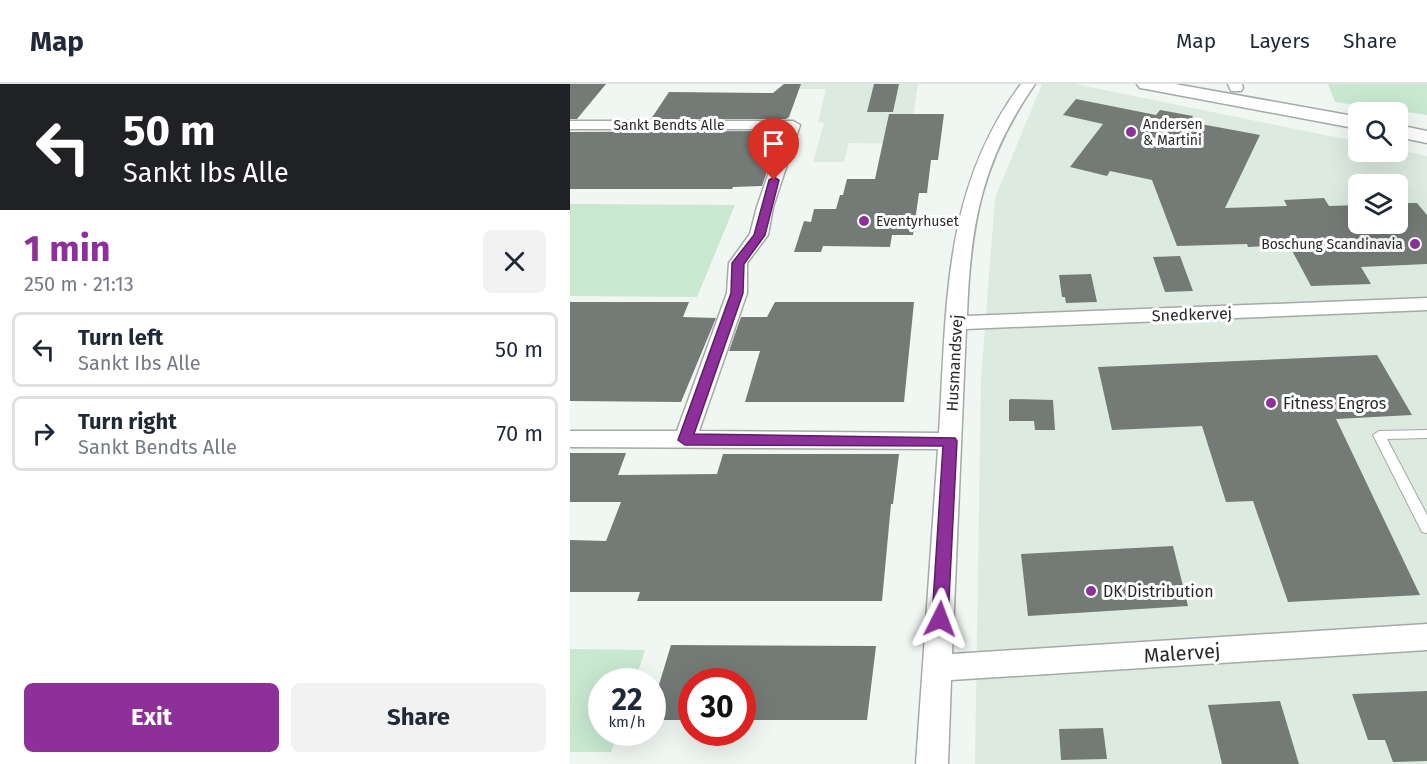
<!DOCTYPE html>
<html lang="en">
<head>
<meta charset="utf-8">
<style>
  body { margin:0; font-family:"Fira Sans",sans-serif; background:#f2f2f3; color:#1f2937; height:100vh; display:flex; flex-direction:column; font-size:22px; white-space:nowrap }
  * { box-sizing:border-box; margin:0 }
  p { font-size:20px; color:#747a83 }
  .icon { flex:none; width:33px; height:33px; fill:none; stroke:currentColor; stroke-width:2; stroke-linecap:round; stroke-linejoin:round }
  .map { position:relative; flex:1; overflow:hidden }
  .drawer { display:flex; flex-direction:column; background:#fff; width:570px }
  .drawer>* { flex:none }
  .guide { background:#202124; color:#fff; overflow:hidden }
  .buttons { position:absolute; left:778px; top:18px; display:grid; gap:12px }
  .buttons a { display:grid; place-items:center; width:60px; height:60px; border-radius:9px; background:#fff; box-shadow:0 6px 24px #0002; font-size:30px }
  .speed { position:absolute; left:18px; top:584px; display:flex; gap:12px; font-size:30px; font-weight:700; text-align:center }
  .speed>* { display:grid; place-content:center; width:78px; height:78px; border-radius:50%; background:#fff; box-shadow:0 6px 24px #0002; line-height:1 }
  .speed small { font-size:15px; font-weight:400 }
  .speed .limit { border:9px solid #d22; background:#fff; color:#111 }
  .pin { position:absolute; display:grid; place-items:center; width:51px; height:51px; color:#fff; margin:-62px -26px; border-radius:50% 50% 50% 0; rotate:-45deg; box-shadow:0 0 6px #0007 }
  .pin .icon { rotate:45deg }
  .me { position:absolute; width:66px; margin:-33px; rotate:3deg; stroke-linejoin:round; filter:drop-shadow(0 0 4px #0008) }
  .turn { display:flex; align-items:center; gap:21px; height:126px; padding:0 24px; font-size:27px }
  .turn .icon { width:78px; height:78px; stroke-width:2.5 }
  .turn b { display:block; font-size:42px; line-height:51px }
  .round { display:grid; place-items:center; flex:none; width:63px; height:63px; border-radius:9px; background:#f2f2f3 }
  .overview { display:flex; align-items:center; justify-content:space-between; height:102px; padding:0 24px }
  h1 { font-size:36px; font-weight:700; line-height:45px; color:#8d309a }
  .primary-button { display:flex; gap:12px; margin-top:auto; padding:12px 24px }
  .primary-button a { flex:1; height:69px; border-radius:9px; background:#8d309a; color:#fff; font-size:24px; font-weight:700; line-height:69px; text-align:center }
  .primary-button a+a { background:#f2f2f3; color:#1f2937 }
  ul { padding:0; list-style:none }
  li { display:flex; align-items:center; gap:18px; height:75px; margin:0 12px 9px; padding:0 12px; border:3px solid #e0e1e3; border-radius:9px }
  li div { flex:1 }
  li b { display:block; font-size:22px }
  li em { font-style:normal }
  header { display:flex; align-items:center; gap:36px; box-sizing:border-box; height:84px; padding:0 30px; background:#fff; border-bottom:2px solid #e0e1e3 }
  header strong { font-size:28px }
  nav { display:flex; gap:33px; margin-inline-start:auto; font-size:21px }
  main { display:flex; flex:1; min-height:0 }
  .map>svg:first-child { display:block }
  .built { fill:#ddeae0; fill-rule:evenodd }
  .green { fill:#c8e8d0 }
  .building { fill:#747a76 }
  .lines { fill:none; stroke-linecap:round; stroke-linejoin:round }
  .service-casing { stroke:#a4aaa5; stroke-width:2 }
  .minor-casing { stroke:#a4aaa5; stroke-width:3 }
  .tertiary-casing { stroke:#a4aaa5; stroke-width:3 }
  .service { fill:#fff; fill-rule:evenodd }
  .minor { fill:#fff; fill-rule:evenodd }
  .tertiary { fill:#fff; fill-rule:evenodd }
  .route { fill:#8d309a; stroke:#5c1f64; stroke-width:1.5 }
  .poi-dot { fill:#8d309a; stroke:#fff; stroke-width:2 }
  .labels { text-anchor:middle; stroke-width:6; stroke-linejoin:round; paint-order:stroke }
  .far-poi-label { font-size:14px; fill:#282a28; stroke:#fff; text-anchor:start }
  .far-street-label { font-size:14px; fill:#282a28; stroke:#fff }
  .street-label { font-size:16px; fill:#282a28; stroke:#fff }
  .poi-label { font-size:16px; fill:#282a28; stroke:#fff; text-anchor:start }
  .near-street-label { font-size:20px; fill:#282a28; stroke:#fff }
</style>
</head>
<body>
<header>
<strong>Map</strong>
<nav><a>Map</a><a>Layers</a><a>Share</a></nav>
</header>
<main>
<section class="drawer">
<div class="guide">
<div class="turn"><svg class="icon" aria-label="left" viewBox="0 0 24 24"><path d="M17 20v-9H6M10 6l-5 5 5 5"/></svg><div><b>50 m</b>Sankt Ibs Alle</div></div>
</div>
<div class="overview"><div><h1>1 min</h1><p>250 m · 21:13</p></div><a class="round"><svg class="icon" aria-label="close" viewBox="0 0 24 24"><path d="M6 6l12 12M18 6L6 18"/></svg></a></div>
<ul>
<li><svg class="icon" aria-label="left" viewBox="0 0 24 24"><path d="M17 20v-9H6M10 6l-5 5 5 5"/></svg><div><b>Turn left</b><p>Sankt Ibs Alle</p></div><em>50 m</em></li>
<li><svg class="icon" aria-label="right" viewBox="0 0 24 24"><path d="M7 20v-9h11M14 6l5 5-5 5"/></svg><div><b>Turn right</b><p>Sankt Bendts Alle</p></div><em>70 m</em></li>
</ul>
<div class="primary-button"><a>Exit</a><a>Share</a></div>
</section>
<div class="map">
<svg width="857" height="680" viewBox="0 0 857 680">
  <rect width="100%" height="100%" fill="#f0f6f1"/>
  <!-- built -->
  <g class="built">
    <path d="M228,0H348L339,60L279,59L274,78H243L254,39L248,38L256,5H224Z"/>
    <path d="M472,0H505L789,58V68L828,66L857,72V680H405L411,296L425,114ZM789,100H828V140H789Z"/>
  </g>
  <!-- green -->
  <g class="green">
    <path d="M758,0H857V31L765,18Z"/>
    <path d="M0,120L165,121L127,213L0,212Z"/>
    <path d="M0,565L75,566L65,597H32V648H48L41,668H0Z"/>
  </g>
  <!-- building -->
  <g class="building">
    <path d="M0,0H36L7,35H0Z"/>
    <path d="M214,0H231L219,33L216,35H81L99,8L203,9Z"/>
    <path d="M304,0H329L323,28H297Z"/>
    <path d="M506,15L586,31L590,26L623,32L620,38L690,51L655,124L717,122L714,116L754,114L759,122L789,121V140H828V119H847L857,131V180L791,183L801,200L741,202L719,161L678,163L677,160L607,162L582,96L540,87L537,92L500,83L533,40L493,31Z"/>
    <path d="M319,30H374L368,76H361L357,109H349L343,151H322L320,163L253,162L251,168H224L234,137L241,138L244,125H266L270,111H273L277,95H305Z"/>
    <path d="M211,47L192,102L163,103L162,105H0V48Z"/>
    <path d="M610,172L623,207L595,208L583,173Z"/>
    <path d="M521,190L527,218L496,219L495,213H492L489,191Z"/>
    <path d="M0,218H119L113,233L146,234L111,318L0,317Z"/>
    <path d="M205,218H344L334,318H175L190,267H159L171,233H197Z"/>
    <path d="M807,271L842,331L766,335L850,511L718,518L683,417L656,418L632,342L542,346L528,283Z"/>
    <path d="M441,315L483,316L485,346H465L464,337H439V316Z"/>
    <path d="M0,369H56L48,391L147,390L153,370H329L323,420H321L312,517H67L70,508H0V456L36,457L51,418H0Z"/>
    <path d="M603,462L618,522L458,532L451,470Z"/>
    <path d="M101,561L306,562L297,636H172V597H122V636H82V624Z"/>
    <path d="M857,607V677L823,678L815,656H798L782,610Z"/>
    <path d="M710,617L729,680H652L638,621Z"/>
    <path d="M533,644L537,675L491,676L489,645Z"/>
  </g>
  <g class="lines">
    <defs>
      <path id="service" d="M857,346V354L817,355L857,431V449L852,448L803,351L809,347Z"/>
      <g id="minor">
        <path d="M451,0H465C412,76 400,141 397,232L857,214V226L396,245L382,570L857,540V566L381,596L378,680H346L368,365L0,363V347H107L157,209L159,179L180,150L187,123L214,45H0V37H223L230,41L203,123L198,151L177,179V209L129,347L369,349C377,223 372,106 451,0Z"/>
        <path d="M658,0H672L673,4L671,7H661Z"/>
      </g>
      <g id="tertiary">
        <path d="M567,0H605L789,33V45L576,5L570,4Z"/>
        <path d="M828,41L857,47V59L828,53Z"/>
      </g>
    </defs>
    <!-- service casing -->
    <use href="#service" class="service-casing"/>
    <!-- minor casing -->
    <use href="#minor" class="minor-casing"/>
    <!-- tertiary casing -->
    <use href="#tertiary" class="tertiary-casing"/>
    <!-- service -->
    <use href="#service" class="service"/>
    <!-- minor -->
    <use href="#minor" class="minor"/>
    <!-- tertiary -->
    <use href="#tertiary" class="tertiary"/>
  </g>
  <!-- route -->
  <path class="route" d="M204,93L209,96L195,151L174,180L173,209L124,350L385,354L387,357L378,535L376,540L370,543L364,540L362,535L373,362L115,361L108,356L161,209L162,179L184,151L199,96Z"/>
  <!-- markers -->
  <g class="poi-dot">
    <circle cx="561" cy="48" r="6"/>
    <circle cx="294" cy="137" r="6"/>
    <circle cx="845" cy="160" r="6"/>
    <circle cx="701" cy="319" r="6"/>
    <circle cx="521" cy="507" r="6"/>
  </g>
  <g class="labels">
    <!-- far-poi labels -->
    <g class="far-poi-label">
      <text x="573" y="45">Andersen<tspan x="573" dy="16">&amp; Martini</tspan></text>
      <text x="306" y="142">Eventyrhuset</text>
      <text x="833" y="165" text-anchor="end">Boschung Scandinavia</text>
    </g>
    <!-- far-street labels -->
    <g class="far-street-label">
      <text x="99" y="46">Sankt Bendts Alle</text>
    </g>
    <!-- street labels -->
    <g class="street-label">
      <text transform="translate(622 230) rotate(-2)" y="6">Snedkervej</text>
      <text transform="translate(384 279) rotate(-87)" y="6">Husmandsvej</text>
    </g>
    <!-- poi labels -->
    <g class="poi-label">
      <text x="713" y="325">Fitness Engros</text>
      <text x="533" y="513">DK Distribution</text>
    </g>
    <!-- near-street labels -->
    <g class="near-street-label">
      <text transform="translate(612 569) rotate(-4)" y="7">Malervej</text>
    </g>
  </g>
</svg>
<div class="buttons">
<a><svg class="icon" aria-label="search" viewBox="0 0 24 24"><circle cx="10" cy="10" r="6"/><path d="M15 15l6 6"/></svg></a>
<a><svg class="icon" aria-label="layers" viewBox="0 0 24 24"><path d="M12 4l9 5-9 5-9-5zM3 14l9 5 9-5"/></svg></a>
</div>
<div class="speed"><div>22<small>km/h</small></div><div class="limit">30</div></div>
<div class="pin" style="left:204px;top:96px;background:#d93025"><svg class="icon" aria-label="arrive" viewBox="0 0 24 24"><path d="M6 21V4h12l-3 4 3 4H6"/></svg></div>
<svg class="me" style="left:370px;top:535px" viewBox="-20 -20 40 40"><path d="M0-17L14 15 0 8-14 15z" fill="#8d309a" stroke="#fff" stroke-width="4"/></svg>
</div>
</main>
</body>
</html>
